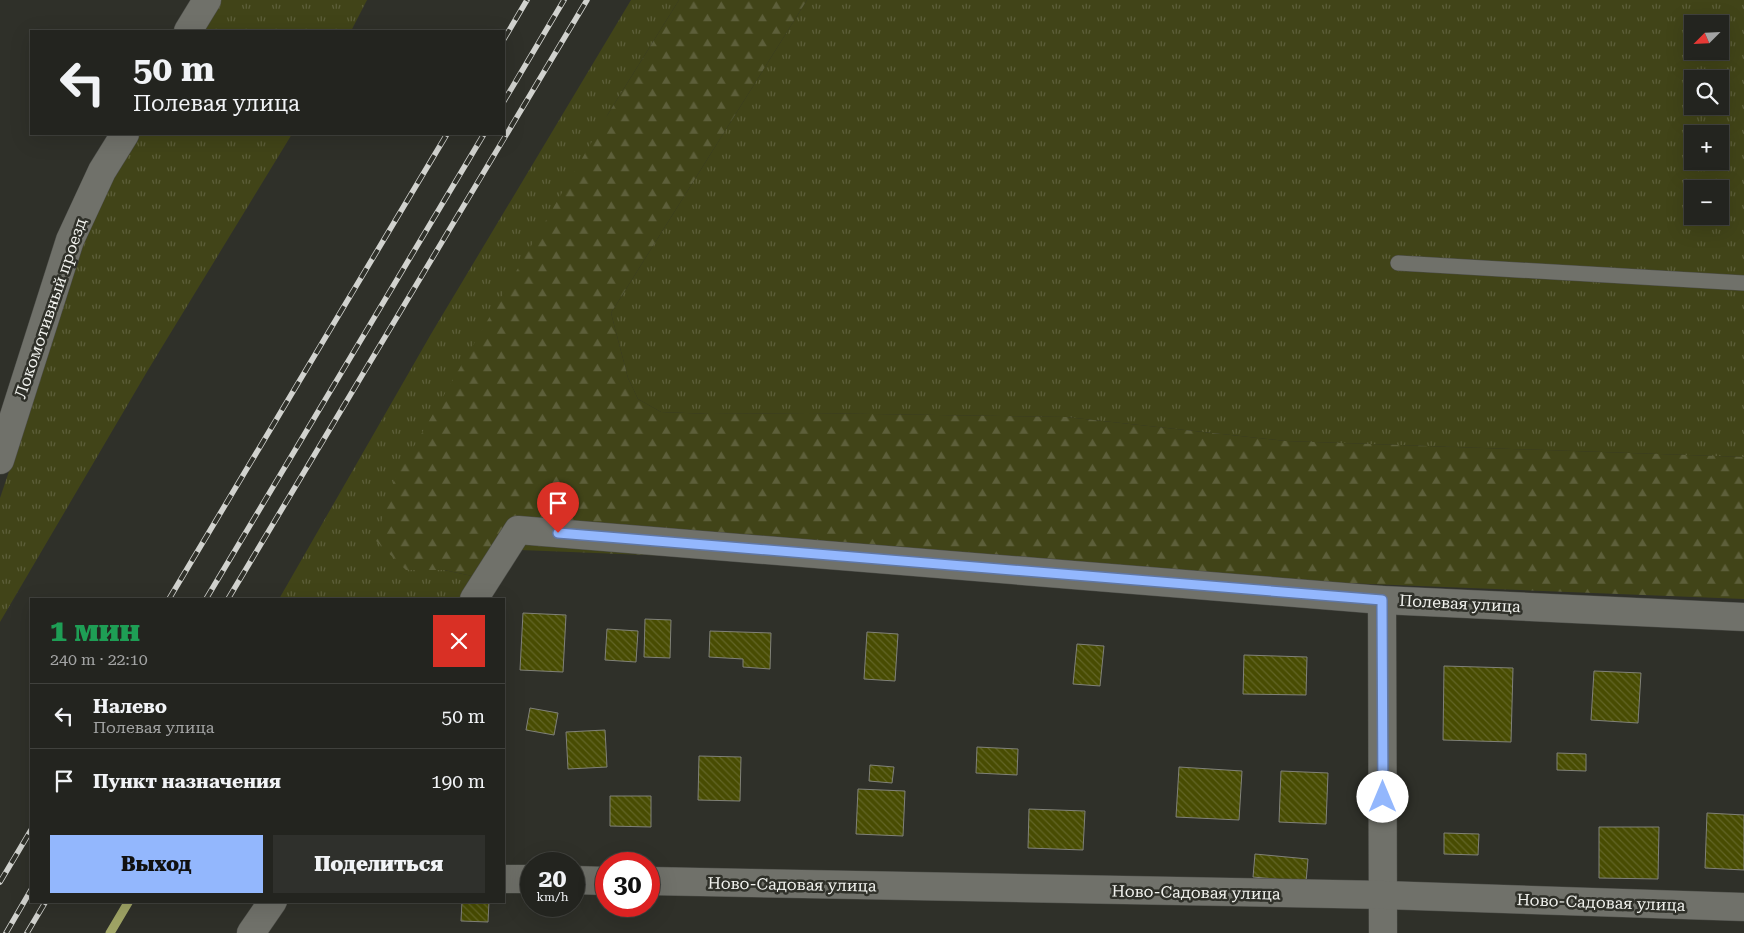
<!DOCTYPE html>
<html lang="ru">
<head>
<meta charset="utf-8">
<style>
  body { margin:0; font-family:"Roboto Serif",serif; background:#2f302c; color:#f1f3f6; height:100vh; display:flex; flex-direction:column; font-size:19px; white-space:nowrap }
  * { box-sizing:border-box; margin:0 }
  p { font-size:16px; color:#a3a4a4 }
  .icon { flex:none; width:28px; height:28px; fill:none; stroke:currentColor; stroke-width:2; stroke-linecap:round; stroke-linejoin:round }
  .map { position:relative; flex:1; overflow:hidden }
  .sheet { position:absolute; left:30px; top:598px; width:475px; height:305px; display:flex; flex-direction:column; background:#23241f; border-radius:0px; box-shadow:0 5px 20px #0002,0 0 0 1px #40413d }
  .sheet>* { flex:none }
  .banner { position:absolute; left:30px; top:30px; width:475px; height:105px; border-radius:0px; box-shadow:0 5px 20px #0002,0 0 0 1px #40413d; background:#23241f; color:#f1f3f6; overflow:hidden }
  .needle { width:32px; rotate:246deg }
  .controls { position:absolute; left:1684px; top:15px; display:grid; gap:10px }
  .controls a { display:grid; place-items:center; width:45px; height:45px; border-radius:0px; background:#23241f; box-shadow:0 5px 20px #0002,0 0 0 1px #40413d; font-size:25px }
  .speed { position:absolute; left:520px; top:852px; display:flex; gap:10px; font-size:25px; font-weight:700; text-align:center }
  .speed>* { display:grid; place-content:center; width:65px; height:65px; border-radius:50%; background:#23241f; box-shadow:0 5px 20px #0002,0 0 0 1px #40413d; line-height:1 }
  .speed small { font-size:12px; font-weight:400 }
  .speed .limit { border:8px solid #d22; background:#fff; color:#111 }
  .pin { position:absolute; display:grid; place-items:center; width:42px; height:42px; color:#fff; margin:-51px -21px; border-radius:50% 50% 50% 0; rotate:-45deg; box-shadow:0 0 5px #0007 }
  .pin .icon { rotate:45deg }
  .me { position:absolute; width:55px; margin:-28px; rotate:0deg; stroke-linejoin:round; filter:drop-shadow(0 0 4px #0008) }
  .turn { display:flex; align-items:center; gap:18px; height:105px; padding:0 20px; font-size:22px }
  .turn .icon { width:65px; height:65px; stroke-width:2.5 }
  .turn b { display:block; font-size:35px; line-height:42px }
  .round { display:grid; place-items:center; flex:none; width:52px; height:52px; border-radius:0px; background:#2f302c }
  .head { display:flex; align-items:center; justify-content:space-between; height:85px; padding:0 20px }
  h1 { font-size:30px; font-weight:800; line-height:38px; color:#1e9e55 }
  .button { display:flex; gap:10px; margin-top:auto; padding:10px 20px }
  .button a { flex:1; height:58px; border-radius:0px; background:#93b7fd; color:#111; font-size:20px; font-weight:800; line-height:58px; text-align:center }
  .button a+a { background:#2f302c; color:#f1f3f6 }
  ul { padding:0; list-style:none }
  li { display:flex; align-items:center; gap:15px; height:65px; padding:0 20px; border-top:1px solid #40413d }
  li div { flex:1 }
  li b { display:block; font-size:19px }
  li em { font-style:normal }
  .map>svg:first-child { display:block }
  .grass { fill:url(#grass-tufts); fill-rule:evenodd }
  .forest { fill:url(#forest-firs) }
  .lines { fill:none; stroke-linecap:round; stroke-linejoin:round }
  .stream { stroke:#9fa465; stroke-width:9 }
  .building { fill:url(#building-back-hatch); stroke:#808179 }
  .service-casing { stroke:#4b4c47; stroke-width:16 }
  .minor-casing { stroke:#4b4c47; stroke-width:29 }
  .service { stroke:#70716a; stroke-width:15 }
  .minor { stroke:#70716a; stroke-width:28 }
  .rail-casing { stroke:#d1d2ce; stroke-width:5.5 }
  .rail { stroke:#2f3029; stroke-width:4; stroke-dasharray:11; stroke-linecap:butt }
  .route-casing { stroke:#6077a4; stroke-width:12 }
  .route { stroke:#93b7fd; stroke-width:9 }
  .labels { text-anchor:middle; stroke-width:5; stroke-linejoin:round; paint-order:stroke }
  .street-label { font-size:16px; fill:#f1f2ee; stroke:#2f3029 }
</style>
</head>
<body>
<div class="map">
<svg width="1744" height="933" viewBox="0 0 1744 933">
  <defs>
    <pattern id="grass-tufts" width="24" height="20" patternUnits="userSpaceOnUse" patternTransform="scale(1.25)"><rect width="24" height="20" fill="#414418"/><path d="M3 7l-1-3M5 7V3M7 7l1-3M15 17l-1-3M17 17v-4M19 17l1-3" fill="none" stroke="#5d5f3a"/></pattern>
    <pattern id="forest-firs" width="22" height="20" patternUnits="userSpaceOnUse" patternTransform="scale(1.25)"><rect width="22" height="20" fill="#414418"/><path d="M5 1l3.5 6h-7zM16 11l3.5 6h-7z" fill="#5d5f3a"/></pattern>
    <pattern id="building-back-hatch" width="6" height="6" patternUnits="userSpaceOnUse" patternTransform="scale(1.25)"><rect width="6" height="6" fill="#484c02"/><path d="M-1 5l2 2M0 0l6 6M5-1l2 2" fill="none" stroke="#636627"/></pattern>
  </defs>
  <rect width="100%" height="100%" fill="#2f3029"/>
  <!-- grass -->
  <g class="grass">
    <path d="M217,0H367L351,31H198Z"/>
    <path d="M631,0H679L608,114L406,570H444L477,577L462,599H279L431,334Z"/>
    <path d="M807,0H1744V457L1286,441L1066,417L807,413L710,414L661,412L638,399L628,378L611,313ZM1692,24H1720V51H1692ZM1692,79H1720V106H1692ZM1692,134H1720V161H1692ZM1692,189H1720V216H1692Z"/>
    <path d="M133,134H292L148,370L0,622V498L36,391L74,258Z"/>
  </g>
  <!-- forest -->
  <path class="forest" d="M679,0H807L611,313L628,378L638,399L661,412L710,414L807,413L1066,417L1286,441L1744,457V599L493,549L477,577L444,570H406L375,540L395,479L608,114Z"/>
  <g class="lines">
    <!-- stream -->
    <path class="stream" d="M110,933L129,901"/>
  </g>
  <!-- building -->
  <g class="building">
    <path d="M523,613L566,615L563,672L520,670Z"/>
    <path d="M645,619L671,620L670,658L644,657Z"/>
    <path d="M607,629L638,631L636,662L605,660Z"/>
    <path d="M710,631L771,633L770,669L743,667V659L709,657Z"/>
    <path d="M867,632L898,634L895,681L864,679Z"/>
    <path d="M1077,644L1104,646L1100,686L1073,684Z"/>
    <path d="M1244,655L1307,657L1306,695L1243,694Z"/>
    <path d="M1444,666L1513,668L1511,742L1443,740Z"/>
    <path d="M1594,671L1641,673L1638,723L1591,720Z"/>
    <path d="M530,708L558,713L554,735L526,730Z"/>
    <path d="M605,730L607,767L568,769L566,732Z"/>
    <path d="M977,747L1018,749L1017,775L976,773Z"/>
    <path d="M1557,753L1586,754V771L1557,770Z"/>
    <path d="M699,756L741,757L740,801L698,800Z"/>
    <path d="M870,765L894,767L892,783L869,781Z"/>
    <path d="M1179,767L1242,771L1239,820L1176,817Z"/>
    <path d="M1281,771L1328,773L1326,824L1279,822Z"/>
    <path d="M858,789L905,791L903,836L856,834Z"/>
    <path d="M610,796H651V827L610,826Z"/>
    <path d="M1029,809L1085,811L1083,850L1028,848Z"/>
    <path d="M1707,813L1744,815V870L1705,868Z"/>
    <path d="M1599,827H1659L1658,879L1599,878Z"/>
    <path d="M1444,833L1479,834L1478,855L1444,854Z"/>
    <path d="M1255,854L1308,859L1306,882L1253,877Z"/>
    <path d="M462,901H489L488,922L461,921Z"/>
  </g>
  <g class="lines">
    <defs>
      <path id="service" d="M1398,263L1744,283"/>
      <g id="minor">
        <path d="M188,31L207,0"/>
        <path d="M0,460L70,240L102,171L125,134"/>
        <path d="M474,599L518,530L1382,600L1744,617"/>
        <path d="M1382,600L1383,933"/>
        <path d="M504,879H531"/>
        <path d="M574,880L606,881"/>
        <path d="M649,881L1384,895L1744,907"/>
        <path d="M251,933L273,901"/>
      </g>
    </defs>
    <!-- service casing -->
    <use href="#service" class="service-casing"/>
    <!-- minor casing -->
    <use href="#minor" class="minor-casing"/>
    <!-- service -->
    <use href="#service" class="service"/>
    <!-- minor -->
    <use href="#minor" class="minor"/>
    <defs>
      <g id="rail">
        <path d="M504,39L527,0"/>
        <path d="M504,101L564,0"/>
        <path d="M169,599L447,134"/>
        <path d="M206,599L484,134"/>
        <path d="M228,599L587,0"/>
        <path d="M0,882L31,830"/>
        <path d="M6,933L31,890"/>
        <path d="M27,933L46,901"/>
      </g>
    </defs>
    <!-- rail casing -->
    <use href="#rail" class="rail-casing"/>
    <!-- rail -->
    <use href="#rail" class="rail"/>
  </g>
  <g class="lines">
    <defs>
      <path id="route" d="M558,533L1382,600L1383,797"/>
    </defs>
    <!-- route casing -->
    <use href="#route" class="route-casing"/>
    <!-- route -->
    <use href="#route" class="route"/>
  </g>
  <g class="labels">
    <!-- street labels -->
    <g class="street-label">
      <text transform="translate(50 308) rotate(-71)" y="6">Локомотивный проезд</text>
      <text transform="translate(1460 603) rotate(3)" y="6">Полевая улица</text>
      <text transform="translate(792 884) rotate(1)" y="6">Ново-Садовая улица</text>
      <text transform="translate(1196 892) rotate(1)" y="6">Ново-Садовая улица</text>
      <text transform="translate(1601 902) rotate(2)" y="6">Ново-Садовая улица</text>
    </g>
  </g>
</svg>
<div class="controls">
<a><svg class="needle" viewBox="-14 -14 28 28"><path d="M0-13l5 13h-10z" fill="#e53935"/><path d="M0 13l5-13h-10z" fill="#a3a4a4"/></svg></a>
<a><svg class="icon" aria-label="search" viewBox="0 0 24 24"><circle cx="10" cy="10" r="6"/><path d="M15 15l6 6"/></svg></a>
<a>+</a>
<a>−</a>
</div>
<div class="speed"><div>20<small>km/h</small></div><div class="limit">30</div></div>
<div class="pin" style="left:558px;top:533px;background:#d93025"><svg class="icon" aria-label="arrive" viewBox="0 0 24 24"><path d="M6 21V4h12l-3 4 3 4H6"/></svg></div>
<svg class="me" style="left:1383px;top:797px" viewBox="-20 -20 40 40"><circle r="19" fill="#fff"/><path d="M0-13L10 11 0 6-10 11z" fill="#93b7fd"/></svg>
<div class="banner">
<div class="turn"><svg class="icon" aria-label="left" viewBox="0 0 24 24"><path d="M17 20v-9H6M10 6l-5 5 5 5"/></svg><div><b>50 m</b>Полевая улица</div></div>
</div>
<section class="sheet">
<div class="head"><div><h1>1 мин</h1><p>240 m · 22:10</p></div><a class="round" style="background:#d93025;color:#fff"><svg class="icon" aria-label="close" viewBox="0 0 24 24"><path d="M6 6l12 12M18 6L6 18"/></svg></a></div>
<ul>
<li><svg class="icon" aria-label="left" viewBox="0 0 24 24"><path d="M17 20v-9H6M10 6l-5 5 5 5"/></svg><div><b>Налево</b><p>Полевая улица</p></div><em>50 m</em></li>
<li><svg class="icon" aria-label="arrive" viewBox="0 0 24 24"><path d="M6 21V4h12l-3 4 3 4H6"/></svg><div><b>Пункт назначения</b></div><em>190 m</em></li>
</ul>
<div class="button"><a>Выход</a><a>Поделиться</a></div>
</section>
</div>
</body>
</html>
